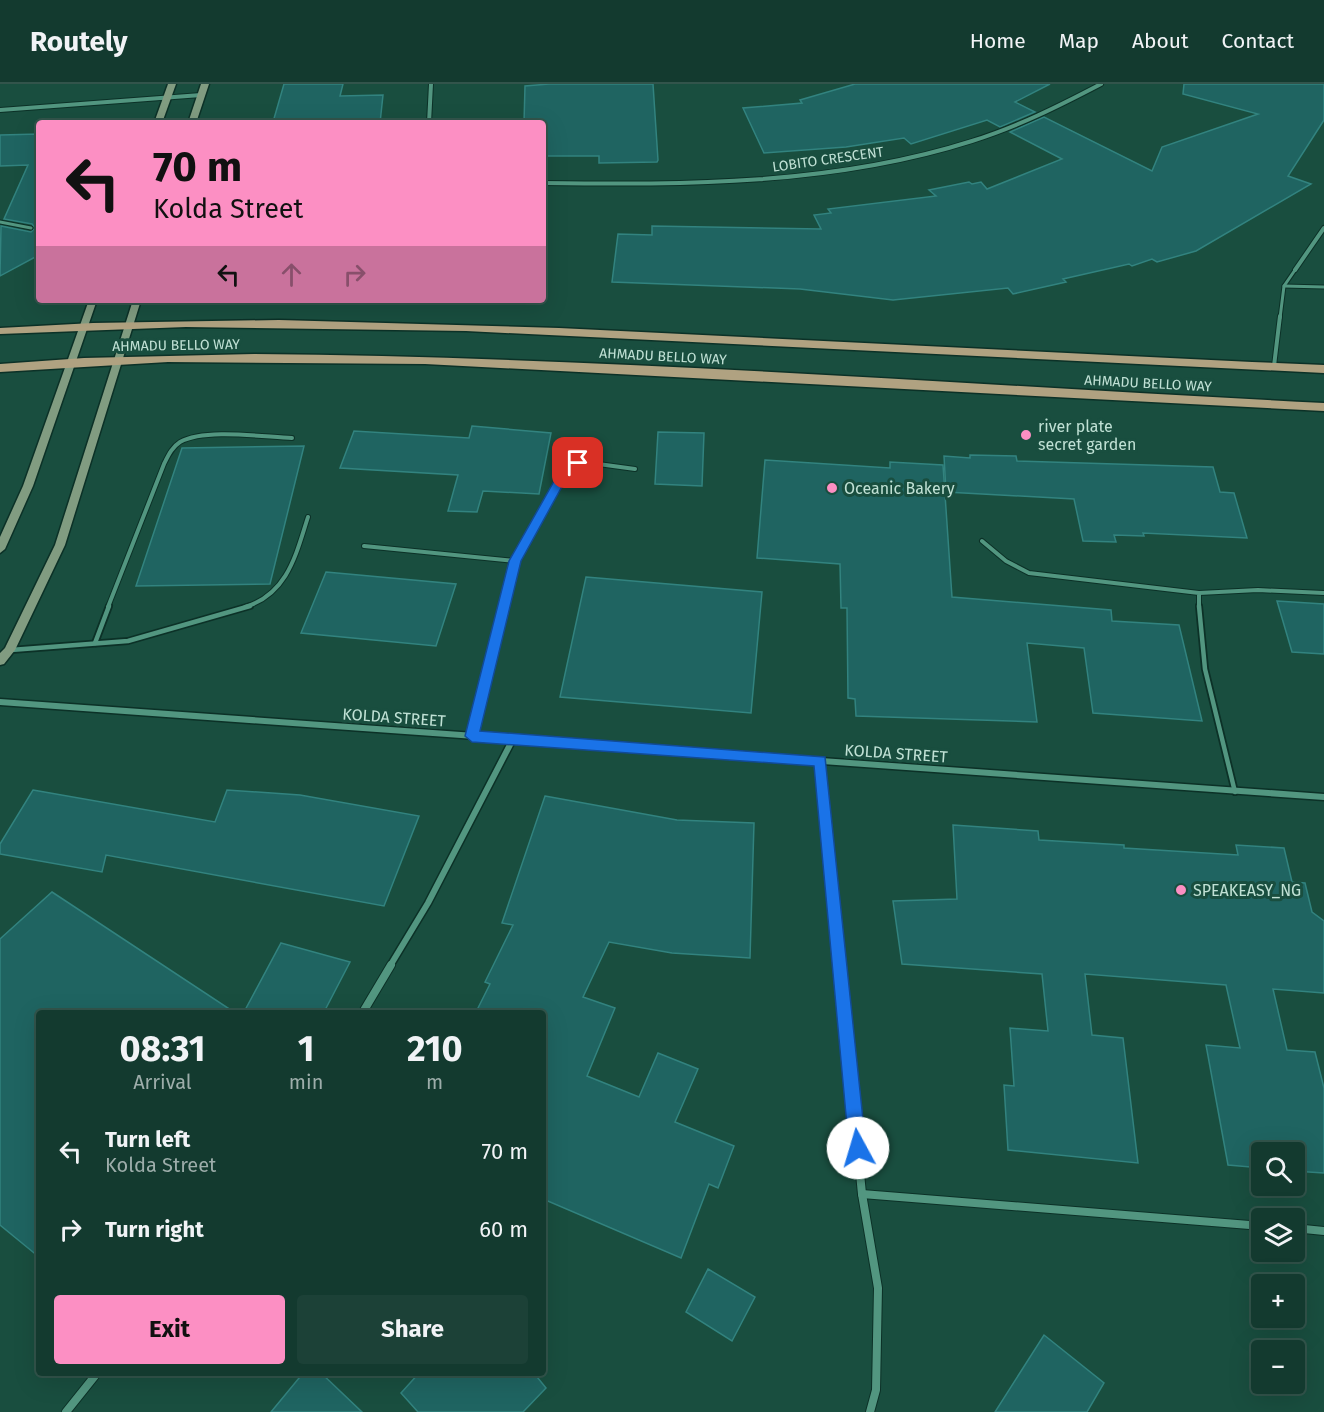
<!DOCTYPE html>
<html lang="en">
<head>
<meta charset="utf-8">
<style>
  body { margin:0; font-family:"Fira Sans",sans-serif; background:#1c4137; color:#f1f3f6; height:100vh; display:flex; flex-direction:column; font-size:22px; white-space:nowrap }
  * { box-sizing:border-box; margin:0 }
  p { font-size:20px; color:#9dadaa }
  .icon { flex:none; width:33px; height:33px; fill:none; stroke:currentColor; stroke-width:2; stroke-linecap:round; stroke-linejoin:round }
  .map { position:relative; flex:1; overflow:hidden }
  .details { position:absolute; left:36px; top:926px; width:510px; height:366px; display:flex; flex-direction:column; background:#133a2f; border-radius:6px; box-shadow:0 6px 24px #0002,0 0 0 2px #32544b }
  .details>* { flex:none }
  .top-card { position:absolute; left:36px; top:36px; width:510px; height:183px; border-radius:6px; box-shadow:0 6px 24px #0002,0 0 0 2px #32544b; background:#fc8fc3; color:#111; overflow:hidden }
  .tools { position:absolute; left:1251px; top:1058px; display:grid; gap:12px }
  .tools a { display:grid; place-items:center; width:54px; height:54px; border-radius:6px; background:#133a2f; box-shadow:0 6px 24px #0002,0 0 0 2px #32544b; font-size:30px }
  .pin { position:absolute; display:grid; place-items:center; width:51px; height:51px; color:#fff; margin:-26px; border-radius:12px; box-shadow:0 3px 9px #0006 }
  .me { position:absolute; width:66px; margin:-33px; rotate:354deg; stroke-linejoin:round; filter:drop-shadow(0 0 4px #0008) }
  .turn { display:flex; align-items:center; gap:21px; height:126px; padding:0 18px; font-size:27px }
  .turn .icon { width:78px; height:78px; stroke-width:2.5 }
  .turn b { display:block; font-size:42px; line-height:51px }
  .lanes { display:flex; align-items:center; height:57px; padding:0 18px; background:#0003; justify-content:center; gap:30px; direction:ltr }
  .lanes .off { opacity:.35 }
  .eta { display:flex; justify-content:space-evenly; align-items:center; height:102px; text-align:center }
  .eta b { font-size:36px; font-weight:700; line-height:42px }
  .cta { display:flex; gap:12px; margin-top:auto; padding:12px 18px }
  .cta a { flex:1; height:69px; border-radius:6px; background:#fc8fc3; color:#111; font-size:24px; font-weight:700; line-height:69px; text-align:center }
  .cta a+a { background:#1c4137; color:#f1f3f6 }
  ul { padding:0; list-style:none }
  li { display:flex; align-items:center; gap:18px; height:78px; padding:0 18px }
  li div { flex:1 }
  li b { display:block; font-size:22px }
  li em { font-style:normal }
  header { display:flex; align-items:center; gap:36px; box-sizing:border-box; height:84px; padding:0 30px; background:#133a2f; border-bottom:2px solid #32544b }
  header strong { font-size:28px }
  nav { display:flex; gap:33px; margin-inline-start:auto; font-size:21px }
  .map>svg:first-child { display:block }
  .building { fill:#1f6461; stroke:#32837f; stroke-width:1.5 }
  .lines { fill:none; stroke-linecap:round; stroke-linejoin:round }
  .service-far2-casing { stroke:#0c3127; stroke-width:5 }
  .service-far1-casing { stroke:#0c3127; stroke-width:6 }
  .service-casing { stroke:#0c3127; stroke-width:8 }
  .minor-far2-casing { stroke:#0c3127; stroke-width:6 }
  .minor-far1-casing { stroke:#0c3127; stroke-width:9 }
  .minor-casing { stroke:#0c3127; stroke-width:10 }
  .secondary-casing { stroke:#0c3127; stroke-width:3 }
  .primary-casing { stroke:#0c3127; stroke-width:3 }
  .service-far2 { stroke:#529680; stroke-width:3 }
  .service-far1 { stroke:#529680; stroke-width:4 }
  .service { stroke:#529680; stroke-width:4.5 }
  .minor-far2 { stroke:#529680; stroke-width:4 }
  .minor-far1 { stroke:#529680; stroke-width:6 }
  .minor { stroke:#529680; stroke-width:8 }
  .secondary { fill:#819c81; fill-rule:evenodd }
  .primary { fill:#b0a281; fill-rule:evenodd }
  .route { fill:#1a73e8; stroke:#114b97; stroke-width:1.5 }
  .poi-dot { fill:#fc8fc3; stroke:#194e3f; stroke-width:2 }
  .labels { text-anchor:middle; stroke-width:6; stroke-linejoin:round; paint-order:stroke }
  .far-street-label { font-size:14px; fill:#c0e1d5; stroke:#194e3f }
  .poi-label { font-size:16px; fill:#c0e1d5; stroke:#194e3f; text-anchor:start }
  .street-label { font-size:16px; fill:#c0e1d5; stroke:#194e3f }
</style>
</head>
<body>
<header>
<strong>Routely</strong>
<nav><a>Home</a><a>Map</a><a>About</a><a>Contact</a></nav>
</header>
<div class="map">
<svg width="1324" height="1328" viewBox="0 0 1324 1328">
  <rect width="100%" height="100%" fill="#194e3f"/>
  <!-- building -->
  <g class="building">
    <path d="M284,0H343L340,12L383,11L380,39L273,38Z"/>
    <path d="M549,0H653L658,76L657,78L599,79V72H543V39H524L525,2Z"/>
    <path d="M855,0H1050L1015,18L1035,28L1000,43L987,36L911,60L904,54L846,63L764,69L743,24L802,19L800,16Z"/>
    <path d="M1184,0H1324V36L1288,92L1311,100L1196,167L1157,178L1152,175L1132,182L1129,180L1063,195L1066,198L1013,210L1008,204L893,216L800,205L612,198L618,150L652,151V142L821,145L814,131L831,129L828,125L936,112L929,106L969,98L972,100L981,98L987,105L1062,75L1010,48L1044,33L1152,87L1162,63L1258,30L1183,10Z"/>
    <path d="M39,50V171L0,192L1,142L31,148L35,144L32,140L4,135L28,81L0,82V51Z"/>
    <path d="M472,342L551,349L539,410L483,407L477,428L448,427L458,391L340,384L354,347L469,354Z"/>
    <path d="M658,348L704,349L702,402L655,400Z"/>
    <path d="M304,362L270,500L136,502L182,364Z"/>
    <path d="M970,371L1016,372L1017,377L1213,383L1220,408L1234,409L1247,454L1143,449L1144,452L1114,451L1116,458L1083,457L1074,415L946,408L944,372L970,374Z"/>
    <path d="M765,376L890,384V378L943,381L952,513L1111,526L1112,537L1179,541L1202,637L1093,629L1084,564L1027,559L1037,638L856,632L855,615L848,614L847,524H841L840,480L757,474Z"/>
    <path d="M326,488L456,500L436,562L301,549Z"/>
    <path d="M586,493L762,508L751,629L560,613Z"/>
    <path d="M1277,517L1324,520V570L1292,568Z"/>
    <path d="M33,706L215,738L227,706L300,711L419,732L384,822L106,771L102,788L0,770V760Z"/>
    <path d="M545,712L677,736L754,739L750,874L672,869L609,858L583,913L615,924L587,992L639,1013L658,969L698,985L675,1038L734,1062L718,1104L709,1100L681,1174L543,1115V928H476L490,900L485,898L513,841L502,839Z"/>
    <path d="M953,741L1038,747L1039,756L1124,761V764L1238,771L1236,761L1284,764L1292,798L1305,799L1312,828L1324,837V909L1273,905L1287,966L1315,968L1324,1004V1089L1294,1087V1068H1262V1084L1228,1081L1206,961L1240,964L1226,901L1085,890L1092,951L1123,954L1138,1079L1008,1066L1004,1001L1014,1002L1010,944L1048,947L1042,890L902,880L893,817L957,815Z"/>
    <path d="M52,808L234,928H39V1173L0,1141V855Z"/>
    <path d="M281,859L350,878L324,928H244Z"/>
    <path d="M708,1185L755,1213L732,1257L686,1228Z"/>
    <path d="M1044,1251L1104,1299L1087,1328H995Z"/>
    <path d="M304,1288H320L362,1328H271Z"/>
    <path d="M420,1288H533L546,1304L523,1328H418L401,1309Z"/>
  </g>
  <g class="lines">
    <defs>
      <g id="service-far2">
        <path d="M0,138L31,144"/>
        <path d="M1284,202L1324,203"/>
        <path d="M1280,234L1284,202L1295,186"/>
      </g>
      <g id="service-far1">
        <path d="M1274,282L1280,232"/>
        <path d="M982,457L1006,477L1029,489L1199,509V523"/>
        <path d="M364,462L515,477L504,523"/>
        <path d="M515,477L566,386L591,379L635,385"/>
        <path d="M1199,509L1258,506L1324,509"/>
        <path d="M108,523L164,380C168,372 172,363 180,358C205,344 264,353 292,354"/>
        <path d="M245,523C288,510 296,470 308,433"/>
      </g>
      <g id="service">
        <path d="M1199,522L1205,585L1235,708"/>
        <path d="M95,559L109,522"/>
        <path d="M11,566L128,557L250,522"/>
        <path d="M472,652L504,522"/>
      </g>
      <g id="minor-far2">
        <path d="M0,26L201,11"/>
        <path d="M429,39L431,0"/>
        <path d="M543,99C686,101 834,101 972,57C1017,43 1059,22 1101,0"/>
        <path d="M1295,186L1324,144"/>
      </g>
      <g id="minor-far1">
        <path d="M0,618L1324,713"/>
        <path d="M820,677L840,882"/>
        <path d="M390,882L428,819L513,655"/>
      </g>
      <g id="minor">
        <path d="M840,881L862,1110L878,1204L876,1306L870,1328"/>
        <path d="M363,928L391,881"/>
        <path d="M862,1110L1262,1142"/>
        <path d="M1294,1144L1324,1147"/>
        <path d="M66,1328L98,1288"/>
      </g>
      <g id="secondary">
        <path d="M168,0H176L162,39H154Z"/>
        <path d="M201,0H209L196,39H188Z"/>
        <path d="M89,216H97L33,402L5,465L0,469V453L23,402Z"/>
        <path d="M133,216H141L65,461L15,566L4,580L0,581V569L5,564L55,461Z"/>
      </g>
      <g id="primary">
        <path d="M279,236L559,244L1252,278L1324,281V289L466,247L186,243L0,250V244L93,239Z"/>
        <path d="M254,270C611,273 968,301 1324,319V327L425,280L168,278L0,288V280L84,274Z"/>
      </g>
    </defs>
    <!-- service-far2 casing -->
    <use href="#service-far2" class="service-far2-casing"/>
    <!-- service-far1 casing -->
    <use href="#service-far1" class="service-far1-casing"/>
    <!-- service casing -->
    <use href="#service" class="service-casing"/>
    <!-- minor-far2 casing -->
    <use href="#minor-far2" class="minor-far2-casing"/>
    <!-- minor-far1 casing -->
    <use href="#minor-far1" class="minor-far1-casing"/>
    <!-- minor casing -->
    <use href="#minor" class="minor-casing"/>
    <!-- secondary casing -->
    <use href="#secondary" class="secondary-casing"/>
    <!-- primary casing -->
    <use href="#primary" class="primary-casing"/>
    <!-- service-far2 -->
    <use href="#service-far2" class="service-far2"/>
    <!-- service-far1 -->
    <use href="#service-far1" class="service-far1"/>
    <!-- service -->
    <use href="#service" class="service"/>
    <!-- minor-far2 -->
    <use href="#minor-far2" class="minor-far2"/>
    <!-- minor-far1 -->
    <use href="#minor-far1" class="minor-far1"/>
    <!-- minor -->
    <use href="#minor" class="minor"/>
    <!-- secondary -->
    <use href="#secondary" class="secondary"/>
    <!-- primary -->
    <use href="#primary" class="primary"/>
  </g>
  <!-- route -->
  <path class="route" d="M578,375L584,379L570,388L521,477L480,647L825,673L866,1064L864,1070L858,1073L852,1070L849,1064L814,682L472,658L465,652L509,477L562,383Z"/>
  <!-- markers -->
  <g class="poi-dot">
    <circle cx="1026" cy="351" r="6"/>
    <circle cx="832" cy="404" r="6"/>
    <circle cx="1181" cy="806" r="6"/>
  </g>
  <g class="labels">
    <!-- far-street labels -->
    <g class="far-street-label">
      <text transform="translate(828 75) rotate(-8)" y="5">LOBITO CRESCENT</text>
      <text transform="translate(176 261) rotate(-1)" y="5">AHMADU BELLO WAY</text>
      <text transform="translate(663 272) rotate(3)" y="5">AHMADU BELLO WAY</text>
      <text transform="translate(1148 299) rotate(3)" y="5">AHMADU BELLO WAY</text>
    </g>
    <!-- poi labels -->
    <g class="poi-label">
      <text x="1038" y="348">river plate<tspan x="1038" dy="18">secret garden</tspan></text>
      <text x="844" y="410">Oceanic Bakery</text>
      <text x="1193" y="812">SPEAKEASY_NG</text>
    </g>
    <!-- street labels -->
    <g class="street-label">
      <text transform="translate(394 633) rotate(4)" y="6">KOLDA STREET</text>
      <text transform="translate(896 669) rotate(4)" y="6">KOLDA STREET</text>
    </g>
  </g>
</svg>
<div class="tools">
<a><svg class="icon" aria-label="search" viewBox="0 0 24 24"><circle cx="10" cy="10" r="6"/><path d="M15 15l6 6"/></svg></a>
<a><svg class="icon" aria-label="layers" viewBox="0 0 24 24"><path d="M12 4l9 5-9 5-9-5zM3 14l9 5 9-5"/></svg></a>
<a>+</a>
<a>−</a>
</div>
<div class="pin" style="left:578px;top:379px;background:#d93025"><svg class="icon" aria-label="arrive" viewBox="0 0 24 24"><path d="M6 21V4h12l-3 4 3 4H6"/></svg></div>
<svg class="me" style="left:858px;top:1064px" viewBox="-20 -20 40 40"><circle r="19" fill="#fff"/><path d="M0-13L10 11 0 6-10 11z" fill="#1a73e8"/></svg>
<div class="top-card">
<div class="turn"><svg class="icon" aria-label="left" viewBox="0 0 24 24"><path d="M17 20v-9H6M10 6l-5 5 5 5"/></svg><div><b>70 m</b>Kolda Street</div></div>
<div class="lanes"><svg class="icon" aria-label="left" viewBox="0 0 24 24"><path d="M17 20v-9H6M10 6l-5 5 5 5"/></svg><svg class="icon off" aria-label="ahead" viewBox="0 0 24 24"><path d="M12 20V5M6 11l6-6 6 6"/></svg><svg class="icon off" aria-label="right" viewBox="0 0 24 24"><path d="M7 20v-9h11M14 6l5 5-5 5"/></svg></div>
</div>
<section class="details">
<div class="eta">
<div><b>08:31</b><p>Arrival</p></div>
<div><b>1</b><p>min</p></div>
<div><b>210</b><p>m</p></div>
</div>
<ul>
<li><svg class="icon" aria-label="left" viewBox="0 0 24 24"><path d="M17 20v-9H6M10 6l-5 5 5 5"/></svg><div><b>Turn left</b><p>Kolda Street</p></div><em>70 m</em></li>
<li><svg class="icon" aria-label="right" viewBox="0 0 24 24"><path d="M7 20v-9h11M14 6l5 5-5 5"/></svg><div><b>Turn right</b></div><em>60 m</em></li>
</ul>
<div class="cta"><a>Exit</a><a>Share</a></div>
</section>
</div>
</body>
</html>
